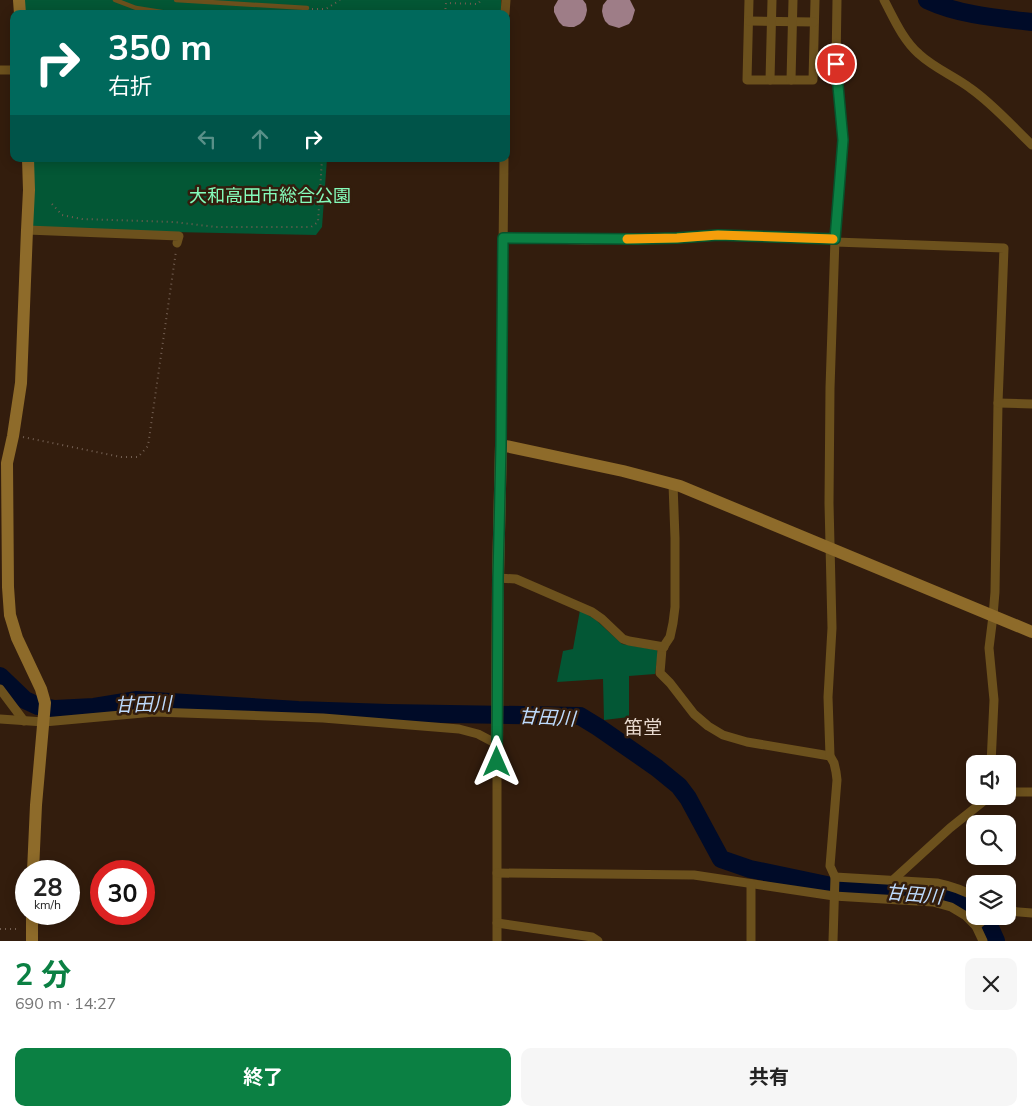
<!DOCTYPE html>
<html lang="ja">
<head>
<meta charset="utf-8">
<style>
  body { margin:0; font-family:Mulish,"Noto Sans JP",sans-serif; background:#f6f6f6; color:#222; height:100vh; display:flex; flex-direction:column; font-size:19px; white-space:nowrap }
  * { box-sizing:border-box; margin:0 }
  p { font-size:16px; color:#767676 }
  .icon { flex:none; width:28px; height:28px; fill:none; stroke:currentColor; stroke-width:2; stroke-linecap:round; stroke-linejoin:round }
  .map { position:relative; height:941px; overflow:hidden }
  .side { display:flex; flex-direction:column; background:#fff; flex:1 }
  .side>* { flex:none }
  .top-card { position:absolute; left:10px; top:10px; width:500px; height:152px; border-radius:10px; box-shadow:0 2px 12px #0003; background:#00695c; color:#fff; overflow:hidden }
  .fabs { position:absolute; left:966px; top:755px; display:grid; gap:10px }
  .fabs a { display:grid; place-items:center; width:50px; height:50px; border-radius:10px; background:#fff; box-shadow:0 2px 12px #0003; font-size:25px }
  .speed { position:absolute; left:15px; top:860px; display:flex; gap:10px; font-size:25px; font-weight:700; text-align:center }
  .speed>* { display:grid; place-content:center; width:65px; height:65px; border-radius:50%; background:#fff; box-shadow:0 2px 12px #0003; line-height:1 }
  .speed small { font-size:12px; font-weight:400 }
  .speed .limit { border:8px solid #d22; background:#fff; color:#111 }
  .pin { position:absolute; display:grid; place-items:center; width:42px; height:42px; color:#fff; margin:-21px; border:2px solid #fff; border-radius:50%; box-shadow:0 1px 5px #0007 }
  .me { position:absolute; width:55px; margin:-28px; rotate:0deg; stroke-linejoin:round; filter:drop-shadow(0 0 4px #0008) }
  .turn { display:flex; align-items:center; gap:18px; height:105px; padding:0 15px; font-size:22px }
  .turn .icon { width:65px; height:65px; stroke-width:2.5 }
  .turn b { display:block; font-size:35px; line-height:42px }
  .lanes { display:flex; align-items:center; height:48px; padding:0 15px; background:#0003; justify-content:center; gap:25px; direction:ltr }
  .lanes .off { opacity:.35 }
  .round { display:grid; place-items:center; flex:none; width:52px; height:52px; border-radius:10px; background:#f6f6f6 }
  .overview { display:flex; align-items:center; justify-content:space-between; height:85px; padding:0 15px }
  h1 { font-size:30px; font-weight:700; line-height:38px; color:#0b8043 }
  .cta { display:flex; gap:10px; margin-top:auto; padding:10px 15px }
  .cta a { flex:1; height:58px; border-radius:10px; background:#0b8043; color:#fff; font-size:20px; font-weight:700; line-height:58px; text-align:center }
  .cta a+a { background:#f6f6f6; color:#222 }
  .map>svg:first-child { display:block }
  .green { fill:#035735 }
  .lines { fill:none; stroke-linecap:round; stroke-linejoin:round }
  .river { stroke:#000b28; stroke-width:18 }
  .building { fill:#9e7d87 }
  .path { stroke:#725e51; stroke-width:2; stroke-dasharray:1 4; stroke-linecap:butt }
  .lane { stroke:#6c511d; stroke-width:4.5 }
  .street { stroke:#6c511d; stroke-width:9 }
  .secondary { stroke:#8e6b2a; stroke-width:12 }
  .route-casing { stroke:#07532c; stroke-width:12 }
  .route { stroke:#0b8043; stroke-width:9 }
  .slow { stroke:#f59e0b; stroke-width:9 }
  .labels { text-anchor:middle; stroke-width:5; stroke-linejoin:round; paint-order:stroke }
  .park-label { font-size:18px; fill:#85fcbb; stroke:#331d0d }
  .water-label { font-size:19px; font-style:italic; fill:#bedbfd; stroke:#331d0d }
  .neighbourhood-label { font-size:19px; fill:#e8d9cf; stroke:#331d0d }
</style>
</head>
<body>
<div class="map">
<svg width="1032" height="941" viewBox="0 0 1032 941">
  <rect width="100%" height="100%" fill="#331d0d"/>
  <!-- green -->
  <g class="green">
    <path d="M24,0H501V14H25Z"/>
    <path d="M32,159H327L322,227L316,235L31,229Z"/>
    <path d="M580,610L596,620L622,644L657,650L658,654L655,674L629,676V717L604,720L603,679L557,682L563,651L573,649Z"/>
  </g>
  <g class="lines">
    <!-- river -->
    <g class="river">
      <path d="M927,0C959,15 997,18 1032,22"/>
      <path d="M0,676L25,700L38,706L55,709L94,707L137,700L298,710L388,713L580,716L598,727L657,768L679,786L688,798L721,859L750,869L841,888L931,892L947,895L958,899L975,909"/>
      <path d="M982,916L988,923L996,941"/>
    </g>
  </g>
  <!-- building -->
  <g class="building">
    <path d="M558,0H583L586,4L587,10L586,15L584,20L580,24L574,27H569L563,26L559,22L554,12V7Z"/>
    <path d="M607,0H630L635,10L632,20L629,24L619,28L609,25L605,21L603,16L602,11L603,5Z"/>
  </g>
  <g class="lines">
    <!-- path -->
    <g class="path">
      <path d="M312,9H326L340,0"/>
      <path d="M445,14L446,3L478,4L481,0"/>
      <path d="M52,204L62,215L82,219L174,222L216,227H311L318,222L322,159"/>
      <path d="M23,437L121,457H138L148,446L176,251"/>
      <path d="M0,929H20"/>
    </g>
    <!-- lane -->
    <g class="lane">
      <path d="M115,0L136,8L174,14"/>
      <path d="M176,0L307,8"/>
    </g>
    <!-- street -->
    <g class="street">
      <path d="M749,0L747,80H813L815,0"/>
      <path d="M884,0C894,19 903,40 919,54C934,68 954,76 970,88C993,104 1012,126 1032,145"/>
      <path d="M505,14L506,0"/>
      <path d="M749,21L814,22"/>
      <path d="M0,70H14"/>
      <path d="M770,80L772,0"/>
      <path d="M791,80L793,0"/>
      <path d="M27,230L179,236L177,243"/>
      <path d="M503,238L585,240L637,239L677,238L718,235L835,239"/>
      <path d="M835,242L1004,248L998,403L995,592L993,616L989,648L994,700L991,764"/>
      <path d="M998,403L1032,404"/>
      <path d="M501,445L504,159"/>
      <path d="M673,484L675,538V607L673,623L670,637L662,649L660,673L670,683L694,714L708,726L723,735L747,742L830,756"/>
      <path d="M498,578L516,579L592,612L602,619L623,639L629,641L664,647"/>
      <path d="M0,689L24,721"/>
      <path d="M0,719L44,722L154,712L323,718L459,729L478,734L497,744V941"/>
      <path d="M1008,792H1032"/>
      <path d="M497,873L694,875L834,896L933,902L951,907L966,916L976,926L983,941"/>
      <path d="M835,877L937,883C951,886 963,890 975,897"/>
      <path d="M893,880L950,828L985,800L991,796"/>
      <path d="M1008,911L1032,913"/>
      <path d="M497,923L592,937L598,941"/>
      <path d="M976,926L989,916"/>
      <path d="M751,941V884"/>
      <path d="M833,941L835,877L830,866L837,780L836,772L834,763L830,756L828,697L832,628L829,503L830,388L835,239L843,140L836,64L837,0"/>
    </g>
    <!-- secondary -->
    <g class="secondary">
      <path d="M19,0L20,14"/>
      <path d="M28,159L29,190L27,230L21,383L13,436L7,463L8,587L10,615L17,638L41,689L45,703L36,805L33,871"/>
      <path d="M497,744L498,578L501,445L623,471L680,486L1032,632"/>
      <path d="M32,941V914"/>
    </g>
  </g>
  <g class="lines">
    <defs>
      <path id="route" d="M497,762L498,578L501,445L503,238L637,239L677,238L718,235L835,239L843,140L836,64"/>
    </defs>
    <!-- route casing -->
    <use href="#route" class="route-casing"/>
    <!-- route -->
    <use href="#route" class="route"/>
    <!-- slow -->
    <path class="slow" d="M627,239L677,238L718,235L833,239"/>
  </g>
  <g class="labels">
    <!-- park labels -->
    <g class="park-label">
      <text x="270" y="202">大和高田市総合公園</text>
    </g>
    <!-- water labels -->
    <g class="water-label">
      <text transform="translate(143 704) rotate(-2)" y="7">甘田川</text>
      <text transform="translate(547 717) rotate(3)" y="7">甘田川</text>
      <text transform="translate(914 894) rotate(5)" y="7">甘田川</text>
    </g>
    <!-- neighbourhood labels -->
    <g class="neighbourhood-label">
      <text x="643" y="734">笛堂</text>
    </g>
  </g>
</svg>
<div class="fabs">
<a><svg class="icon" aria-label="sound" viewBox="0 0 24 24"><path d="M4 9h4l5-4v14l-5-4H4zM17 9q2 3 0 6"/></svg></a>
<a><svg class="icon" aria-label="search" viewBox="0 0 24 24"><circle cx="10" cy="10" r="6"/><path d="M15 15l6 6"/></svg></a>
<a><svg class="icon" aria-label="layers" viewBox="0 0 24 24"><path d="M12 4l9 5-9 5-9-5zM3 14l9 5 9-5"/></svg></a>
</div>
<div class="speed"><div>28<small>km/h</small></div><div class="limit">30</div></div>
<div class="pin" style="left:836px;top:64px;background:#d93025"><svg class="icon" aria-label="arrive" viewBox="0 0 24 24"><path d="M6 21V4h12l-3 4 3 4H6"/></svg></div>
<svg class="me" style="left:497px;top:762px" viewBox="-20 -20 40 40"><path d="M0-17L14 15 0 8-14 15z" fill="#0b8043" stroke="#fff" stroke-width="4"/></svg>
<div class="top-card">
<div class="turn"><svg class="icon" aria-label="right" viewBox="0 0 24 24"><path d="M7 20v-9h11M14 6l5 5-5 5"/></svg><div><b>350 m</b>右折</div></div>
<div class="lanes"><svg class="icon off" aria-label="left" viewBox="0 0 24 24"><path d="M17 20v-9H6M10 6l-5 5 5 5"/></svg><svg class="icon off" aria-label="ahead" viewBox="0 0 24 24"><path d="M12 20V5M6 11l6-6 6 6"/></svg><svg class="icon" aria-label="right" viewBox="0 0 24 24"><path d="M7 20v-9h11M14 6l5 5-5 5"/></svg></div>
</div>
</div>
<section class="side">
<div class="overview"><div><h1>2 分</h1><p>690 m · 14:27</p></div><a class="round"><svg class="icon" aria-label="close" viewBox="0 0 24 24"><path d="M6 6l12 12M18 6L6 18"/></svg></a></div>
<div class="cta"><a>終了</a><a>共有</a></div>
</section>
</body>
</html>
